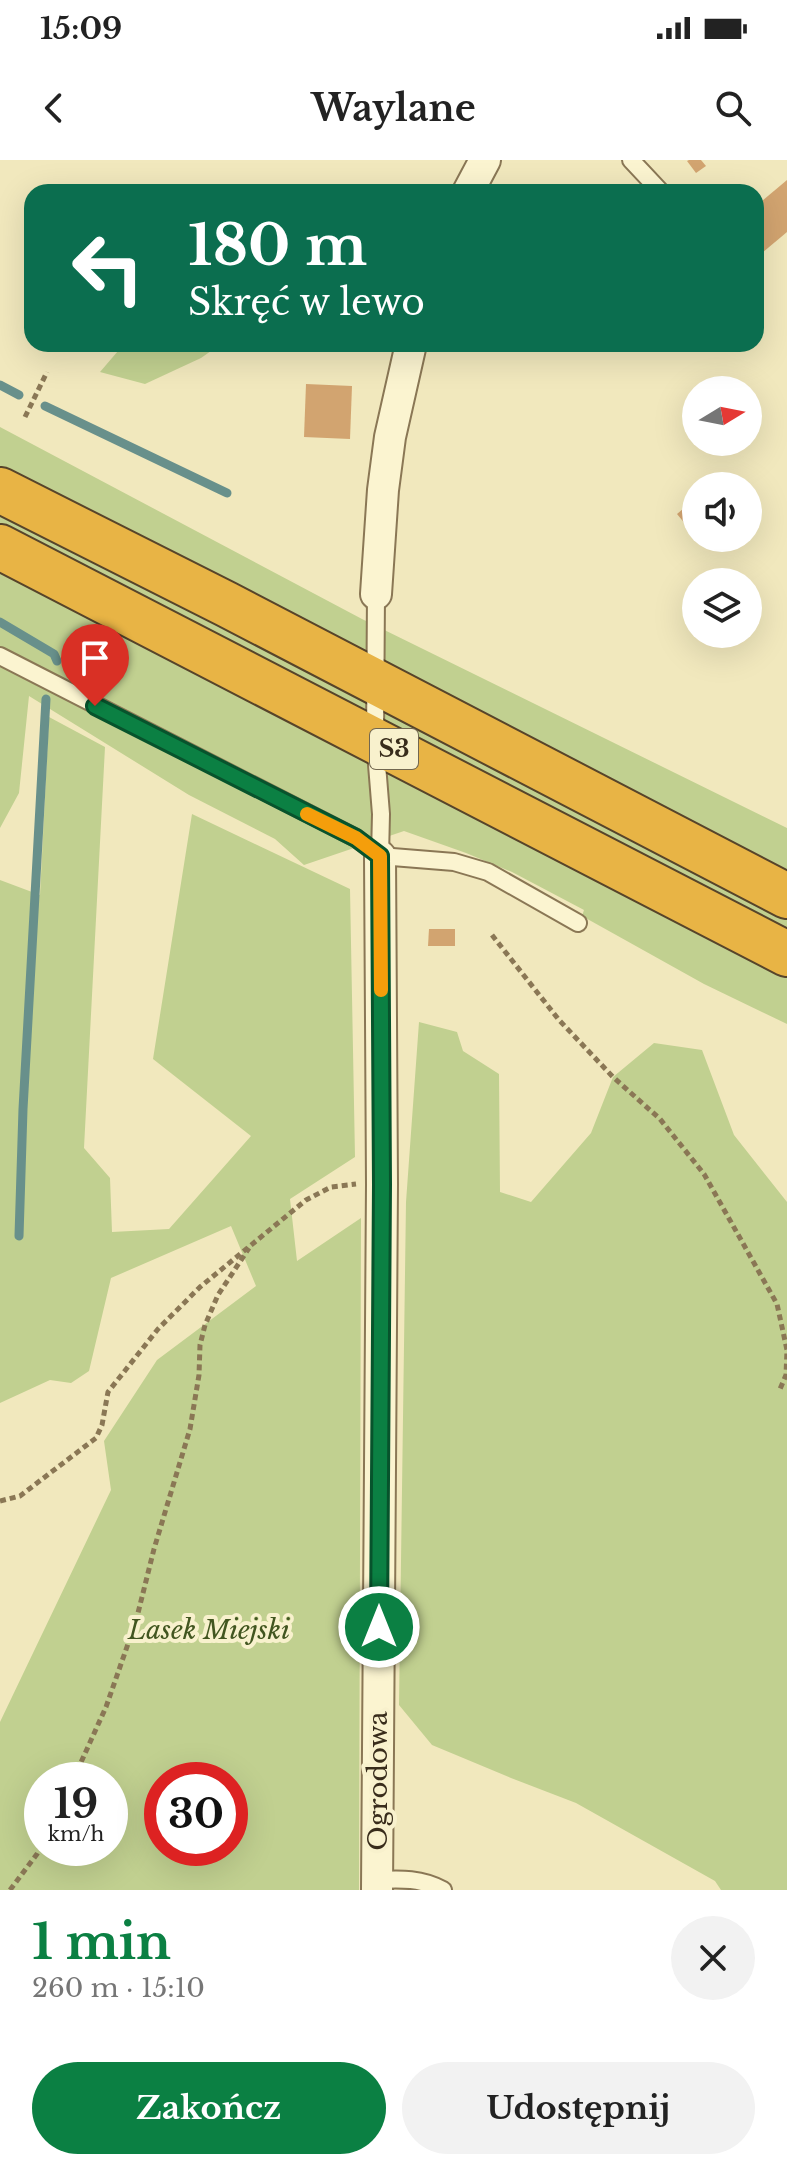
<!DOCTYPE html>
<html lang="pl">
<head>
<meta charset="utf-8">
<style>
  body { margin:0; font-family:"Libre Baskerville",serif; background:#f2f2f2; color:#222; height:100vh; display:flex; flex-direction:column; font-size:30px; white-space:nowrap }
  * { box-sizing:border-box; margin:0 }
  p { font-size:26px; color:#767676 }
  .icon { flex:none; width:44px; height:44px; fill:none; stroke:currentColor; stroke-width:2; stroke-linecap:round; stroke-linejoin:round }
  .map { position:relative; height:1730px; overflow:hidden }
  .panel { display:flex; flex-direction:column; background:#fff; flex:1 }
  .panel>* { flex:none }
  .guide { position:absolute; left:24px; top:24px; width:740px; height:168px; border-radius:24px; box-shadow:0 8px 32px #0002; background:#0b6e4f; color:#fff; overflow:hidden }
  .needle { width:52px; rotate:80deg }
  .tools { position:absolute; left:682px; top:216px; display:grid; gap:16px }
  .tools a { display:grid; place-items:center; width:80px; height:80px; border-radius:50%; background:#fff; box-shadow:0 8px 32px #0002; font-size:40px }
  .speed { position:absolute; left:24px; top:1602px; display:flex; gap:16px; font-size:40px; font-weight:700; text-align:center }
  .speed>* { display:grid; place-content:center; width:104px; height:104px; border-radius:50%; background:#fff; box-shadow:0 8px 32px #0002; line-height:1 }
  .speed small { font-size:20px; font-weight:400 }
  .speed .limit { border:12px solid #d22; background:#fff; color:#111 }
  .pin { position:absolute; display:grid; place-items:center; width:68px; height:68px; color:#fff; margin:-82px -34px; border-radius:50% 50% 50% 0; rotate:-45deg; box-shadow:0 0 8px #0007 }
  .pin .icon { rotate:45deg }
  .me { position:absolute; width:88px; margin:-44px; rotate:0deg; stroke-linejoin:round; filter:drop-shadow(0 0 6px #0008) }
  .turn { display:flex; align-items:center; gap:28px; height:168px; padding:0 32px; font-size:36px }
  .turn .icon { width:104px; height:104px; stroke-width:2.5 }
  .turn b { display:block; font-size:56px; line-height:68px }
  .round { display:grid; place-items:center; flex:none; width:84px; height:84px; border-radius:42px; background:#f2f2f2 }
  .headline { display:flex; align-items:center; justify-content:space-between; height:136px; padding:0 32px }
  h1 { font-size:48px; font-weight:700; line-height:60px; color:#0b8043 }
  .button { display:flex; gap:16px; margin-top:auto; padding:16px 32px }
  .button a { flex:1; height:92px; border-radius:48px; background:#0b8043; color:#fff; font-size:32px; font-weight:700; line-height:92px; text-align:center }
  .button a+a { background:#f2f2f2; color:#222 }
  .status { display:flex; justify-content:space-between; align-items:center; height:56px; padding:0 40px; background:#fff; direction:ltr }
  .status svg { height:22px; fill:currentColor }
  header { display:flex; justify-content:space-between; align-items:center; height:104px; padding:0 32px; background:#fff; font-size:36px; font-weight:700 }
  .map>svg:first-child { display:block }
  .green { fill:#c1d090; fill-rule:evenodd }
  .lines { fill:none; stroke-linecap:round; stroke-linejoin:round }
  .stream { stroke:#68908b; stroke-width:9 }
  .building { fill:#d2a470 }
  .service-casing { stroke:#8a7755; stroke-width:20 }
  .minor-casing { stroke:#8a7755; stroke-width:34 }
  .motorway-casing { stroke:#57442a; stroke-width:48 }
  .path { stroke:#8a7755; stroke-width:5; stroke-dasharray:6 4; stroke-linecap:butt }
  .service { stroke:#fbf4d0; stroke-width:16 }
  .minor { stroke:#fbf4d0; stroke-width:30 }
  .motorway { stroke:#e8b445; stroke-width:44 }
  .route-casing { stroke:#07532c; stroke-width:20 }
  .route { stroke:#0b8043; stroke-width:14 }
  .slow { stroke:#f59e0b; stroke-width:14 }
  .labels { text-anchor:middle; stroke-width:8; stroke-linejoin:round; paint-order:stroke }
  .shield { fill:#f8f1cd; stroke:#726750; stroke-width:2 }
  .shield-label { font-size:24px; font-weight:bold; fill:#382c1b }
  .park-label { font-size:26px; font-style:italic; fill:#425620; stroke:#f8f1cd }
  .street-label { font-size:26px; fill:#382c1b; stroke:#f8f1cd }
</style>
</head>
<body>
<div class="status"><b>15:09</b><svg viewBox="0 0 49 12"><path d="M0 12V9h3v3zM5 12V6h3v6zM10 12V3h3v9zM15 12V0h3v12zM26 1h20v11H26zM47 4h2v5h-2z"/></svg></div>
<header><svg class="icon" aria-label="back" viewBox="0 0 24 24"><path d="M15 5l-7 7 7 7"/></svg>Waylane<svg class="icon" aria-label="search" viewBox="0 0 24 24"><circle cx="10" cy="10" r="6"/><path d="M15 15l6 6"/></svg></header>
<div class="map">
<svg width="787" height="1730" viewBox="0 0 787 1730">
  <rect width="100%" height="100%" fill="#f1e8bd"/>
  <!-- green -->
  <g class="green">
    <path d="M124,184H221L201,198L145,224L100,212Z"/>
    <path d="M0,267L362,459L787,668V864L704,824L582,756L584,750L512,712L466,693L404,671L304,705L275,679L189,635L29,536L19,633L0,668Z"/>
    <path d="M49,557L105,587L84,988L110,1018L112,1072L169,1069L251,976L153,899L192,654L350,729L355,997L290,1039L297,1101L361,1058L359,1730H0V1562L111,1330L104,1281L157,1200L256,1126L231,1066L111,1118L89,1211L71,1223L50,1220L0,1243V720L40,735ZM110,1620V1688H42V1620ZM230,1620V1688H162V1620Z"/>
    <path d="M419,862L457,872L463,891L499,914L500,1032L531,1042L591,973L613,917L654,883L702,890L734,975L787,1042V1730H721L715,1721L576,1643L511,1618L432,1585L399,1545L406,1042Z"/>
  </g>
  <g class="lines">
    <!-- stream -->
    <g class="stream">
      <path d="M0,225L19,235"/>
      <path d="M45,246L227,333"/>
      <path d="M0,462L54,494L57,501"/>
      <path d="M19,1076L23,949L46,539"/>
    </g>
  </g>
  <!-- building -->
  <g class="building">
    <path d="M689,0H701L706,6L696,13L687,1Z"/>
    <path d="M787,20V72L756,98V46Z"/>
    <path d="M306,224L352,226L350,279L304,277Z"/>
    <path d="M696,338V377L677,354Z"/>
    <path d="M429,769H455V786H428Z"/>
  </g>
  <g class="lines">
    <defs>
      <g id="service">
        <path d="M631,0L661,32"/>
        <path d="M376,434L375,580L381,654L380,696"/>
        <path d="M0,496L356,678L380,696L454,702L488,712L578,763"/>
        <path d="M377,1720C401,1719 421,1718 443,1730"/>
      </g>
      <g id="minor">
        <path d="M468,32L485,0"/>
        <path d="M376,434L383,330L390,277L411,184"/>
        <path d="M377,1730L382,1024L380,696"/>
      </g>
      <g id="motorway">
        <path d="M0,330L226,444L787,736"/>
        <path d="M0,387L787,794"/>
      </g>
    </defs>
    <!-- service casing -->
    <use href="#service" class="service-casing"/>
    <!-- minor casing -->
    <use href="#minor" class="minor-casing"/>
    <!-- motorway casing -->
    <use href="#motorway" class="motorway-casing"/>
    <!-- path -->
    <g class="path">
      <path d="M25,257L47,212"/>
      <path d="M492,775L559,860L613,917L660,959L704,1014L777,1144L787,1190L786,1215L780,1229"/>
      <path d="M0,1341L20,1336L96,1278L102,1265L108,1232L158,1169L200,1127L306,1040L331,1027L356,1024"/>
      <path d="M73,1620L106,1547L136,1461L154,1389L190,1269L199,1215L200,1185L205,1165L218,1135L249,1088"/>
      <path d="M10,1730L37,1694L42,1684"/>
    </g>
    <!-- service -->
    <use href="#service" class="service"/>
    <!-- minor -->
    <use href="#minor" class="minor"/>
    <!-- motorway -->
    <use href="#motorway" class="motorway"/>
  </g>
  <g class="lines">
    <defs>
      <path id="route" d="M95,546L356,678L380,696L382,1024L379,1467"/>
    </defs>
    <!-- route casing -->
    <use href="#route" class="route-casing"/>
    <!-- route -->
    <use href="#route" class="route"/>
    <!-- slow -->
    <path class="slow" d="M307,654L356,678L380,696L381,830"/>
  </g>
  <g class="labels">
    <!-- shield labels -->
    <rect class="shield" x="370" y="569" width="48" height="40" rx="6"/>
    <g class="shield-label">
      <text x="394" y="597">S3</text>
    </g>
    <!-- park labels -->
    <g class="park-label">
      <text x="209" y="1479">Lasek Miejski</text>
    </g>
    <!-- street labels -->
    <g class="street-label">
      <text transform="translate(378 1621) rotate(-90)" y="9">Ogrodowa</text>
    </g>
  </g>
</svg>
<div class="tools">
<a><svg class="needle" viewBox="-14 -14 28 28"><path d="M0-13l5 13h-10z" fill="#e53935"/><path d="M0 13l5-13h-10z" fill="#767676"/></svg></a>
<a><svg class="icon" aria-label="sound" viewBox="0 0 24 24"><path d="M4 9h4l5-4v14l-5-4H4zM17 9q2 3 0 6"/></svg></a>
<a><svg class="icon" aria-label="layers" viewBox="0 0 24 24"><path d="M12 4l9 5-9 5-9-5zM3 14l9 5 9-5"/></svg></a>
</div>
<div class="speed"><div>19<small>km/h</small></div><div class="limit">30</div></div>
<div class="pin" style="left:95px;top:546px;background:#d93025"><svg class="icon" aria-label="arrive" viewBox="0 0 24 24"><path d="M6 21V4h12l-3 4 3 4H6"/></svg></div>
<svg class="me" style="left:379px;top:1467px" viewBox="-20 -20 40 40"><circle r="17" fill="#0b8043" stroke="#fff" stroke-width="3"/><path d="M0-11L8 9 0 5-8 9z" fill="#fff"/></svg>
<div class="guide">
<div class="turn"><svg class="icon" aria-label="left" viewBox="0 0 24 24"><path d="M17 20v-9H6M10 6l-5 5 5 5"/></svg><div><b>180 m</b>Skręć w lewo</div></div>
</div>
</div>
<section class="panel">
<div class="headline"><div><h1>1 min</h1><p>260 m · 15:10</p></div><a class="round"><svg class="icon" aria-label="close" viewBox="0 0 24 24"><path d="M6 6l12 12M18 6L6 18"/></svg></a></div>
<div class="button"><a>Zakończ</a><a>Udostępnij</a></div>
</section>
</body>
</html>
